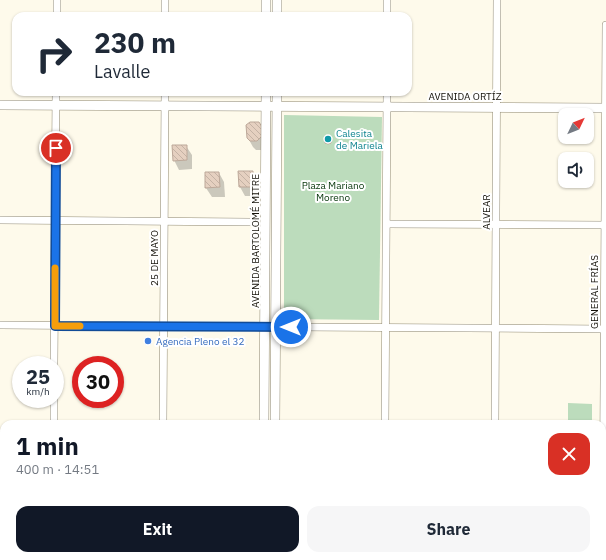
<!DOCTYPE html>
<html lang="en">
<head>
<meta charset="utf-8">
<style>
  body { margin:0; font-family:"IBM Plex Sans",sans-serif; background:#f6f6f7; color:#1f2937; height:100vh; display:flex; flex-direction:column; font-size:15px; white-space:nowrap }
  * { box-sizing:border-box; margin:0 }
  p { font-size:13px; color:#747a83 }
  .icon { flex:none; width:22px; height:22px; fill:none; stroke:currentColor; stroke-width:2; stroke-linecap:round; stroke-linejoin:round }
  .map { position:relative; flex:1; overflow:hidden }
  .drawer { position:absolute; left:0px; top:420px; width:606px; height:140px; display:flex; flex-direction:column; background:#fff; border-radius:12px 12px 0 0; box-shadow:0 1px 3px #0004 }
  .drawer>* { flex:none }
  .guide { position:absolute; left:12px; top:12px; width:400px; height:84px; border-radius:12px; box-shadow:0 1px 3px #0004; background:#fff; color:#1f2937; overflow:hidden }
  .needle { width:26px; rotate:47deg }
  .buttons { position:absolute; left:558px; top:108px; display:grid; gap:8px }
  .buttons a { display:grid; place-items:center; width:36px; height:36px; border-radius:8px; background:#fff; box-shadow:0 1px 3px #0004; font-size:20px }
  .speed { position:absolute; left:12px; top:356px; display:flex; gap:8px; font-size:20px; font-weight:700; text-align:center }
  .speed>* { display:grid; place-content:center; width:52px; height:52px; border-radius:50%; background:#fff; box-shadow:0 1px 3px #0004; line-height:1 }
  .speed small { font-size:10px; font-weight:400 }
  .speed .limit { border:6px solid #d22; background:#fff; color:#111 }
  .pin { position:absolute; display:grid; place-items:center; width:34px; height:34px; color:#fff; margin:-17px; border:2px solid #fff; border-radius:50%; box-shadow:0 1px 4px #0007 }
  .me { position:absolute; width:44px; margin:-22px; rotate:270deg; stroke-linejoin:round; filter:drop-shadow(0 0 3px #0008) }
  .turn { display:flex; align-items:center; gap:14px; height:84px; padding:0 16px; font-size:18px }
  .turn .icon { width:52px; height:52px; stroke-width:2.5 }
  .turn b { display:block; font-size:28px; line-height:34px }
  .round { display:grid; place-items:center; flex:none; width:42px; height:42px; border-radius:12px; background:#f6f6f7 }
  .summary { display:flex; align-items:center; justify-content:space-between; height:68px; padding:0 16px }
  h1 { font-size:24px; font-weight:700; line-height:30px; color:#111827 }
  .button { display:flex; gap:8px; margin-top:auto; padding:8px 16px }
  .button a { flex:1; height:46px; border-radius:12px; background:#111827; color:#fff; font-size:16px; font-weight:700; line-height:46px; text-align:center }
  .button a+a { background:#f6f6f7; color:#1f2937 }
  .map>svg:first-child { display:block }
  .park { fill:#bcdcbc }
  .shadow { fill:#0003 }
  .building { fill:url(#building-back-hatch); stroke:#bda899 }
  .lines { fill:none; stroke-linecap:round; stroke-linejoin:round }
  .minor-casing { stroke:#8f8872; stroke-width:8 }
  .secondary-casing { stroke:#8f8872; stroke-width:10 }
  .minor { stroke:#fff; stroke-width:7 }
  .secondary { stroke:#fff; stroke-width:9 }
  .route-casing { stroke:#114b97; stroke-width:10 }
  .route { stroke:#1a73e8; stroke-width:7 }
  .slow { stroke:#f59e0b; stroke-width:7 }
  .culture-dot { fill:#0f9aa8; stroke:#fff; stroke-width:1.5 }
  .shop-dot { fill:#3f7fe0; stroke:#fff; stroke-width:1.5 }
  .labels { text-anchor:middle; stroke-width:4; stroke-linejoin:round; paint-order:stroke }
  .street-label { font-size:10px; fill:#131008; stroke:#fff }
  .culture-label { font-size:10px; fill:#0d838f; stroke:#fff; text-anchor:start }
  .park-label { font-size:10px; fill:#043409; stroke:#fff }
  .shop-label { font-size:10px; fill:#366cbe; stroke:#fff; text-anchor:start }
</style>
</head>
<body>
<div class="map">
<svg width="606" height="560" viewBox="0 0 606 560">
  <defs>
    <pattern id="building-back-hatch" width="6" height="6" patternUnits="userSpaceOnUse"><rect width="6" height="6" fill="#e5d0c0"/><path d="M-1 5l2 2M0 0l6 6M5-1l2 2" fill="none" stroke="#c4b2a4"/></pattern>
  </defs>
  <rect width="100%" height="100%" fill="#fefaeb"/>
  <!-- park -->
  <g class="park">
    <path d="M284,115L382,117L379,320L284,319Z"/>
    <path d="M568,403L592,404V424H568Z"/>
  </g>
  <!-- shadow -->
  <g class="shadow">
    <path d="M247,126L267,138L263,150H256L253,147L248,138Z"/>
    <circle cx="328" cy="140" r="3.5"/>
    <path d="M186,146L192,155V169L179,170L174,160Z"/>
    <path d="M252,172L258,182V196H245L240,187Z"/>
    <path d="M219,173L224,182L225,197H212L206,188Z"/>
  </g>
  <!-- building -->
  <g class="building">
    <path d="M250,122H259L262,127V136L257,141H250L247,138L246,125Z"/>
    <circle cx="328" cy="140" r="4"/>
    <path d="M172,145H187V160L173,161Z"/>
    <path d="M238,171H253V187H239Z"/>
    <path d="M205,172H219L220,187L205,188Z"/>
  </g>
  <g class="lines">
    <defs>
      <g id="minor">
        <path d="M57,16V0"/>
        <path d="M165,16V0"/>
        <path d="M387,16V0"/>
        <path d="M0,220L250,222"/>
        <path d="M387,224L606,225"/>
        <path d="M0,325L606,329"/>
        <path d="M54,365L56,92"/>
        <path d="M54,424V399"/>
        <path d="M163,424L165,92"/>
        <path d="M385,424L387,92"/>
        <path d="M495,424L497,0"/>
        <path d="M0,435H4"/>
        <path d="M0,544H4"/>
        <path d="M53,560V556"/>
        <path d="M162,560V556"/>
        <path d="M384,560V556"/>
        <path d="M494,560V556"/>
        <path d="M603,560L606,25"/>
      </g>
      <g id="secondary">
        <path d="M266,0V16"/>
        <path d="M277,16V0"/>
        <path d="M0,105L606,108"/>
        <path d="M264,424L266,92"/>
        <path d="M275,424L277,92"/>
        <path d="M264,560V556"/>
        <path d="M274,560V556"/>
      </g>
    </defs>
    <!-- minor casing -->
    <use href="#minor" class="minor-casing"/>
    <!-- secondary casing -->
    <use href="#secondary" class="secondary-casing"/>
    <!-- minor -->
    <use href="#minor" class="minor"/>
    <!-- secondary -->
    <use href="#secondary" class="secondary"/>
  </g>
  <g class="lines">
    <defs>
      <path id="route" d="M56,148L55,326L291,327"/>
    </defs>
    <!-- route casing -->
    <use href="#route" class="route-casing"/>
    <!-- route -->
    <use href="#route" class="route"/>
    <!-- slow -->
    <path class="slow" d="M55,268V326H80"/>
  </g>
  <!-- markers -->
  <circle class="culture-dot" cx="328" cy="139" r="4"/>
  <circle class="shop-dot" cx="148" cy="341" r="4"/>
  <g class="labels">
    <!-- street labels -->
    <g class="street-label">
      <text x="465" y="100">AVENIDA ORTÍZ</text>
      <text transform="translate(486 212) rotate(-90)" y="4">ALVEAR</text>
      <text transform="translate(255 241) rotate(-90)" y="4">AVENIDA BARTOLOMÉ MITRE</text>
      <text transform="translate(154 258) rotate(-90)" y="4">25 DE MAYO</text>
      <text transform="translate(594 292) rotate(-90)" y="4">GENERAL FRÍAS</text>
    </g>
    <!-- culture labels -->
    <g class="culture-label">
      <text x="336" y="137">Calesita<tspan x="336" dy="12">de Mariela</tspan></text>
    </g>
    <!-- park labels -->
    <g class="park-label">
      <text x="333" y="189">Plaza Mariano<tspan x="333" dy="12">Moreno</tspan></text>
    </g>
    <!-- shop labels -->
    <g class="shop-label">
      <text x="156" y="345">Agencia Pleno el 32</text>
    </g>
  </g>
</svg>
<div class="buttons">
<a><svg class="needle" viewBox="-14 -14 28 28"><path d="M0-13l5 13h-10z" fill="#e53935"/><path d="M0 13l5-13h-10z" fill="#747a83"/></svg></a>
<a><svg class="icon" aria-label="sound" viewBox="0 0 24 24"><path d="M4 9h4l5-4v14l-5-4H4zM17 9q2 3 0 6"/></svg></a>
</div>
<div class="speed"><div>25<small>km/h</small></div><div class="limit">30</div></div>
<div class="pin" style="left:56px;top:148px;background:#d93025"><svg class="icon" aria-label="arrive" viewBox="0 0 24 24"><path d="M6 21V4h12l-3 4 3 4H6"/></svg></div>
<svg class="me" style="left:291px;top:327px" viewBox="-20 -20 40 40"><circle r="17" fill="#1a73e8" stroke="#fff" stroke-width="3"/><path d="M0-11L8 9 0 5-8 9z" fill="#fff"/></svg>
<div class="guide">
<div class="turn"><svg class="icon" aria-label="right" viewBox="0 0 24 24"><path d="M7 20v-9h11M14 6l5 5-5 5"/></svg><div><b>230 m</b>Lavalle</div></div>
</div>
<section class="drawer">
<div class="summary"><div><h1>1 min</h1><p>400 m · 14:51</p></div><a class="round" style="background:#d93025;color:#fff"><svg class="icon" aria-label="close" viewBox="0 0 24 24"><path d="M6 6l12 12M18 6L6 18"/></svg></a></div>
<div class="button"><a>Exit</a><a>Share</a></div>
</section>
</div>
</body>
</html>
